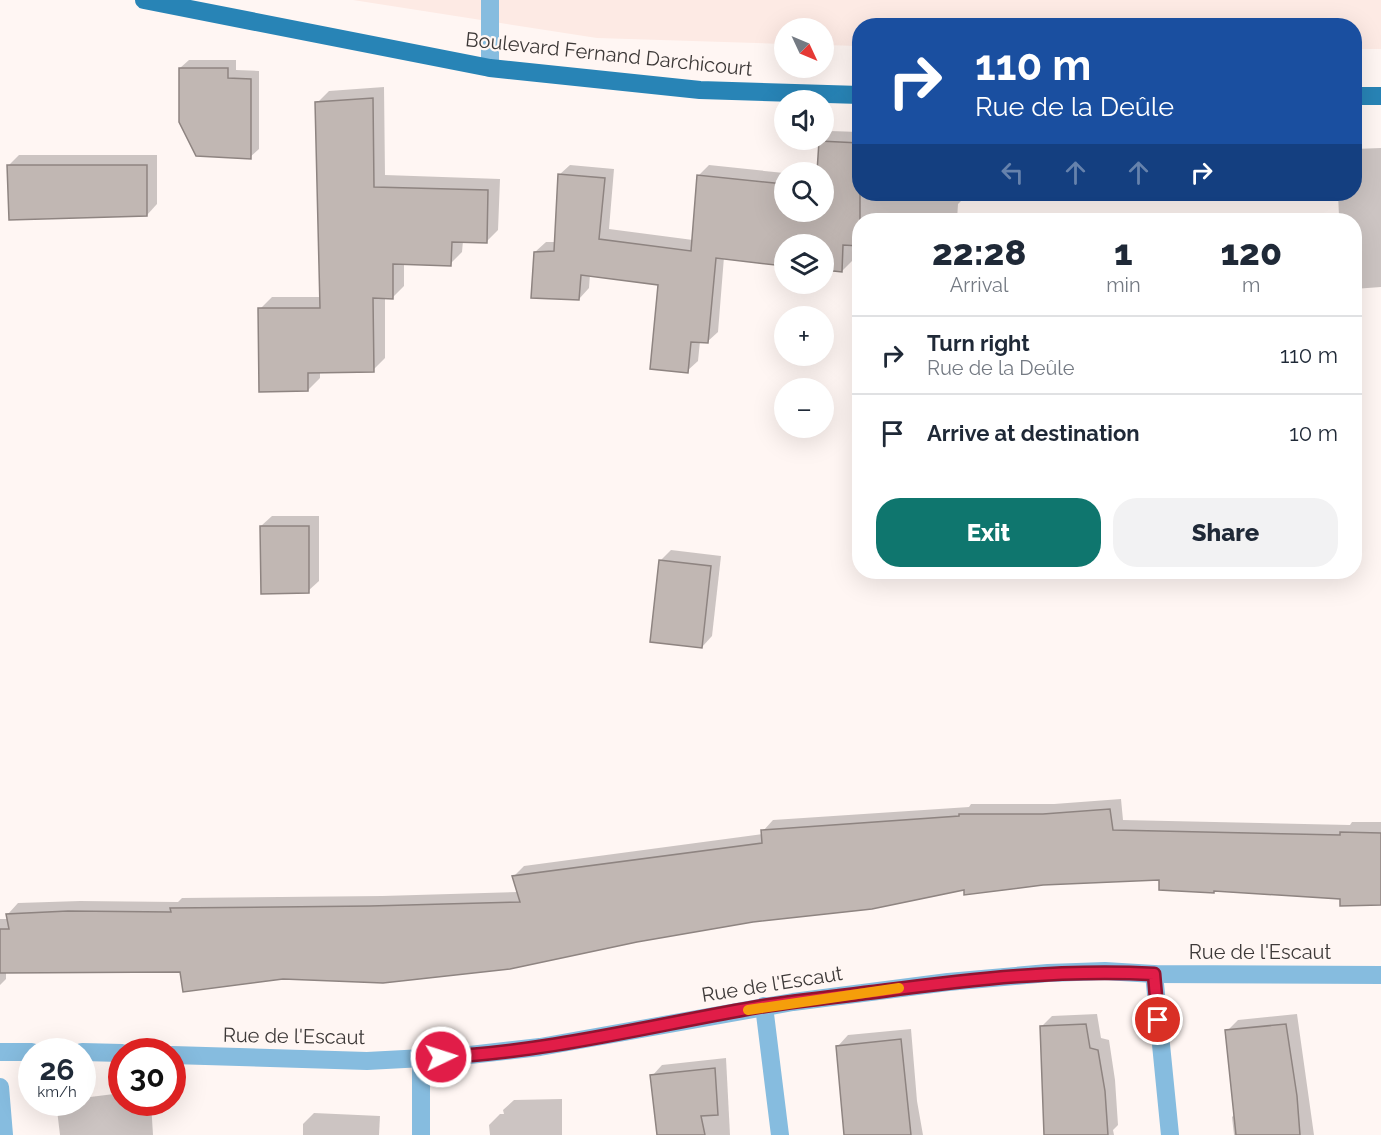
<!DOCTYPE html>
<html lang="en">
<head>
<meta charset="utf-8">
<style>
  body { margin:0; font-family:Raleway,sans-serif; background:#f2f2f3; color:#1f2937; height:100vh; display:flex; flex-direction:column; font-size:22px; white-space:nowrap }
  * { box-sizing:border-box; margin:0 }
  p { font-size:20px; color:#747a83 }
  .icon { flex:none; width:33px; height:33px; fill:none; stroke:currentColor; stroke-width:2; stroke-linecap:round; stroke-linejoin:round }
  .map { position:relative; flex:1; overflow:hidden }
  .sheet { position:absolute; left:852px; top:213px; width:510px; height:366px; display:flex; flex-direction:column; background:#fff; border-radius:24px; box-shadow:0 6px 24px #0002 }
  .sheet>* { flex:none }
  .banner { position:absolute; left:852px; top:18px; width:510px; height:183px; border-radius:24px; box-shadow:0 6px 24px #0002; background:#1a4fa0; color:#fff; overflow:hidden }
  .needle { width:39px; rotate:134deg }
  .tools { position:absolute; left:774px; top:18px; display:grid; gap:12px }
  .tools a { display:grid; place-items:center; width:60px; height:60px; border-radius:50%; background:#fff; box-shadow:0 6px 24px #0002; font-size:30px }
  .speed { position:absolute; left:18px; top:1038px; display:flex; gap:12px; font-size:30px; font-weight:700; text-align:center }
  .speed>* { display:grid; place-content:center; width:78px; height:78px; border-radius:50%; background:#fff; box-shadow:0 6px 24px #0002; line-height:1 }
  .speed small { font-size:15px; font-weight:400 }
  .speed .limit { border:9px solid #d22; background:#fff; color:#111 }
  .pin { position:absolute; display:grid; place-items:center; width:51px; height:51px; color:#fff; margin:-26px; border:3px solid #fff; border-radius:50%; box-shadow:0 2px 6px #0007 }
  .me { position:absolute; width:66px; margin:-33px; rotate:86deg; stroke-linejoin:round; filter:drop-shadow(0 0 4px #0008) }
  .turn { display:flex; align-items:center; gap:21px; height:126px; padding:0 24px; font-size:27px }
  .turn .icon { width:78px; height:78px; stroke-width:2.5 }
  .turn b { display:block; font-size:42px; line-height:51px }
  .lanes { display:flex; align-items:center; height:57px; padding:0 24px; background:#0003; justify-content:center; gap:30px; direction:ltr }
  .lanes .off { opacity:.35 }
  .eta { display:flex; justify-content:space-evenly; align-items:center; height:102px; text-align:center }
  .eta b { font-size:36px; font-weight:800; line-height:42px }
  .cta { display:flex; gap:12px; margin-top:auto; padding:12px 24px }
  .cta a { flex:1; height:69px; border-radius:24px; background:#0f766e; color:#fff; font-size:24px; font-weight:800; line-height:69px; text-align:center }
  .cta a+a { background:#f2f2f3; color:#1f2937 }
  ul { padding:0; list-style:none }
  li { display:flex; align-items:center; gap:18px; height:78px; padding:0 24px; border-top:2px solid #e0e1e3 }
  li div { flex:1 }
  li b { display:block; font-size:22px }
  li em { font-style:normal }
  .map>svg:first-child { display:block }
  .built { fill:#fdeae4 }
  .shadow { fill:#0003 }
  .building { fill:#c1b7b3; stroke:#8e8481; stroke-width:1.5 }
  .lines { fill:none; stroke-linecap:round; stroke-linejoin:round }
  .minor { stroke:#86bcdf; stroke-width:18 }
  .major { stroke:#2884b6; stroke-width:18 }
  .route-casing { stroke:#92132f; stroke-width:15 }
  .route { stroke:#e11d48; stroke-width:10 }
  .slow { stroke:#f59e0b; stroke-width:10 }
  .labels { text-anchor:middle; stroke-width:4.5; stroke-linejoin:round; paint-order:stroke }
  .street-label { font-size:20px; fill:#3d3938; stroke:#fff6f3 }
</style>
</head>
<body>
<div class="map">
<svg width="1381" height="1135" viewBox="0 0 1381 1135">
  <rect width="100%" height="100%" fill="#fff6f3"/>
  <!-- built -->
  <path class="built" d="M353,0H1381V49H1355L1354,26H860L859,46L824,45V28H784V44L597,38Z"/>
  <!-- shadow -->
  <g class="shadow">
    <path d="M189,60H236V70L259,71V149L250,157L180,68Z"/>
    <path d="M384,87L385,175L500,179L498,230L486,242L463,241L462,252L450,264L404,263V286L392,298L385,297V358L373,370L320,371V378L308,390L260,309L272,297H321L317,103L329,91Z"/>
    <path d="M830,131L860,132V194H968L958,204L957,220H860V250L852,249V261L842,271L824,269V244H784V264L724,257L718,332L707,342L700,341L698,361L687,371L660,283L590,274L589,288L579,299L535,252L546,242H556L559,175L570,165L614,169L609,229L693,240L699,175L709,165L784,173V212H824V172H818L820,142Z"/>
    <path d="M1381,148V287L1354,289V220H1318L1321,217L1339,216L1338,194H1354V149Z"/>
    <path d="M19,155H157V204L147,215L9,165Z"/>
    <path d="M272,516H319V581L308,591L261,526Z"/>
    <path d="M671,550L721,556L712,636L702,647L660,561Z"/>
    <path d="M1121,799L1123,820L1350,825L1352,822H1381V903L1161,878L965,888L753,920L181,970L6,972V979L0,985V919H8V914L18,903L80,901L178,902L182,898L382,896L518,892L514,876L524,866L763,834V831L773,820L969,807L971,804H1054Z"/>
    <path d="M1097,1014L1101,1038L1109,1040L1115,1080L1118,1125L1113,1130L1114,1135H1046L1041,1027L1052,1016Z"/>
    <path d="M1297,1014L1314,1135H1234L1232,1117L1235,1114L1227,1031L1238,1020Z"/>
    <path d="M911,1029L917,1101L923,1135H846L838,1046L848,1035Z"/>
    <path d="M726,1058L730,1135H658L652,1076L662,1065Z"/>
    <path d="M122,1093V1102H151L153,1135H60L57,1110L64,1102H82V1098Z"/>
    <path d="M562,1099V1135H490L489,1125L500,1114H504L503,1110L514,1100Z"/>
    <path d="M314,1113L380,1116L379,1135H303V1124Z"/>
  </g>
  <!-- building -->
  <g class="building">
    <path d="M179,68H228V78L251,79V159L196,156L179,122Z"/>
    <path d="M373,98L374,187L488,190L487,243L452,242L451,266L393,264V299L373,298L374,372L308,373V391L259,392L258,308H320L315,102Z"/>
    <path d="M819,141L860,143V246L843,245L842,272L824,270V244H784V266L716,258L708,343L691,342L688,373L650,369L658,285L581,275L579,300L531,298L534,252L554,251L558,174L605,178L599,239L691,251L697,175L784,184V212H824V172H817Z"/>
    <path d="M7,165H147V216L9,220Z"/>
    <path d="M260,526H309V593L261,594Z"/>
    <path d="M659,560L711,566L702,648L650,642Z"/>
    <path d="M1110,809L1113,830L1340,835V832L1381,833V905L1340,906V899L1214,891V893L1159,890V880L1043,885L964,895V890L872,909L753,922L637,942L510,969L383,983L283,979L183,992L180,972L0,973V929H9L6,914L68,911L171,912L170,908L370,906L520,902L512,876L762,843L761,830L959,816V814H1043Z"/>
    <path d="M1086,1024L1090,1048L1098,1050L1105,1091L1108,1135H1044L1040,1026Z"/>
    <path d="M1286,1024L1297,1096L1300,1135H1236L1225,1030Z"/>
    <path d="M901,1039L911,1135H844L836,1046Z"/>
    <path d="M715,1068L718,1115L701,1116L705,1135H657L650,1075Z"/>
  </g>
  <g class="lines">
    <!-- minor -->
    <g class="minor">
      <path d="M490,0V68"/>
      <path d="M1154,974L1170,1135"/>
      <path d="M764,1006L780,1135"/>
      <path d="M0,1052H32"/>
      <path d="M82,1052L122,1053"/>
      <path d="M172,1055L367,1061L461,1056L540,1047L793,1002L948,982L1048,973L1105,971L1154,974L1381,975"/>
      <path d="M421,1058V1135"/>
      <path d="M0,1087L4,1135"/>
    </g>
    <!-- major -->
    <g class="major">
      <path d="M144,0L490,68L700,90L860,95"/>
      <path d="M1354,96H1381"/>
    </g>
  </g>
  <g class="lines">
    <defs>
      <path id="route" d="M441,1057C550,1052 657,1024 764,1006C803,1000 843,996 882,991C972,979 1062,969 1154,974L1158,1020"/>
    </defs>
    <!-- route casing -->
    <use href="#route" class="route-casing"/>
    <!-- route -->
    <use href="#route" class="route"/>
    <!-- slow -->
    <path class="slow" d="M748,1010L899,988"/>
  </g>
  <g class="labels">
    <!-- street labels -->
    <g class="street-label">
      <text transform="translate(609 54) rotate(6)" y="7">Boulevard Fernand Darchicourt</text>
      <text x="1260" y="959">Rue de l'Escaut</text>
      <text transform="translate(772 984) rotate(-9)" y="7">Rue de l'Escaut</text>
      <text transform="translate(294 1036) rotate(1)" y="7">Rue de l'Escaut</text>
    </g>
  </g>
</svg>
<div class="tools">
<a><svg class="needle" viewBox="-14 -14 28 28"><path d="M0-13l5 13h-10z" fill="#e53935"/><path d="M0 13l5-13h-10z" fill="#747a83"/></svg></a>
<a><svg class="icon" aria-label="sound" viewBox="0 0 24 24"><path d="M4 9h4l5-4v14l-5-4H4zM17 9q2 3 0 6"/></svg></a>
<a><svg class="icon" aria-label="search" viewBox="0 0 24 24"><circle cx="10" cy="10" r="6"/><path d="M15 15l6 6"/></svg></a>
<a><svg class="icon" aria-label="layers" viewBox="0 0 24 24"><path d="M12 4l9 5-9 5-9-5zM3 14l9 5 9-5"/></svg></a>
<a>+</a>
<a>−</a>
</div>
<div class="speed"><div>26<small>km/h</small></div><div class="limit">30</div></div>
<div class="pin" style="left:1158px;top:1020px;background:#d93025"><svg class="icon" aria-label="arrive" viewBox="0 0 24 24"><path d="M6 21V4h12l-3 4 3 4H6"/></svg></div>
<svg class="me" style="left:441px;top:1057px" viewBox="-20 -20 40 40"><circle r="17" fill="#e11d48" stroke="#fff" stroke-width="3"/><path d="M0-11L8 9 0 5-8 9z" fill="#fff"/></svg>
<div class="banner">
<div class="turn"><svg class="icon" aria-label="right" viewBox="0 0 24 24"><path d="M7 20v-9h11M14 6l5 5-5 5"/></svg><div><b>110 m</b>Rue de la Deûle</div></div>
<div class="lanes"><svg class="icon off" aria-label="left" viewBox="0 0 24 24"><path d="M17 20v-9H6M10 6l-5 5 5 5"/></svg><svg class="icon off" aria-label="ahead" viewBox="0 0 24 24"><path d="M12 20V5M6 11l6-6 6 6"/></svg><svg class="icon off" aria-label="ahead" viewBox="0 0 24 24"><path d="M12 20V5M6 11l6-6 6 6"/></svg><svg class="icon" aria-label="right" viewBox="0 0 24 24"><path d="M7 20v-9h11M14 6l5 5-5 5"/></svg></div>
</div>
<section class="sheet">
<div class="eta">
<div><b>22:28</b><p>Arrival</p></div>
<div><b>1</b><p>min</p></div>
<div><b>120</b><p>m</p></div>
</div>
<ul>
<li><svg class="icon" aria-label="right" viewBox="0 0 24 24"><path d="M7 20v-9h11M14 6l5 5-5 5"/></svg><div><b>Turn right</b><p>Rue de la Deûle</p></div><em>110 m</em></li>
<li><svg class="icon" aria-label="arrive" viewBox="0 0 24 24"><path d="M6 21V4h12l-3 4 3 4H6"/></svg><div><b>Arrive at destination</b></div><em>10 m</em></li>
</ul>
<div class="cta"><a>Exit</a><a>Share</a></div>
</section>
</div>
</body>
</html>
